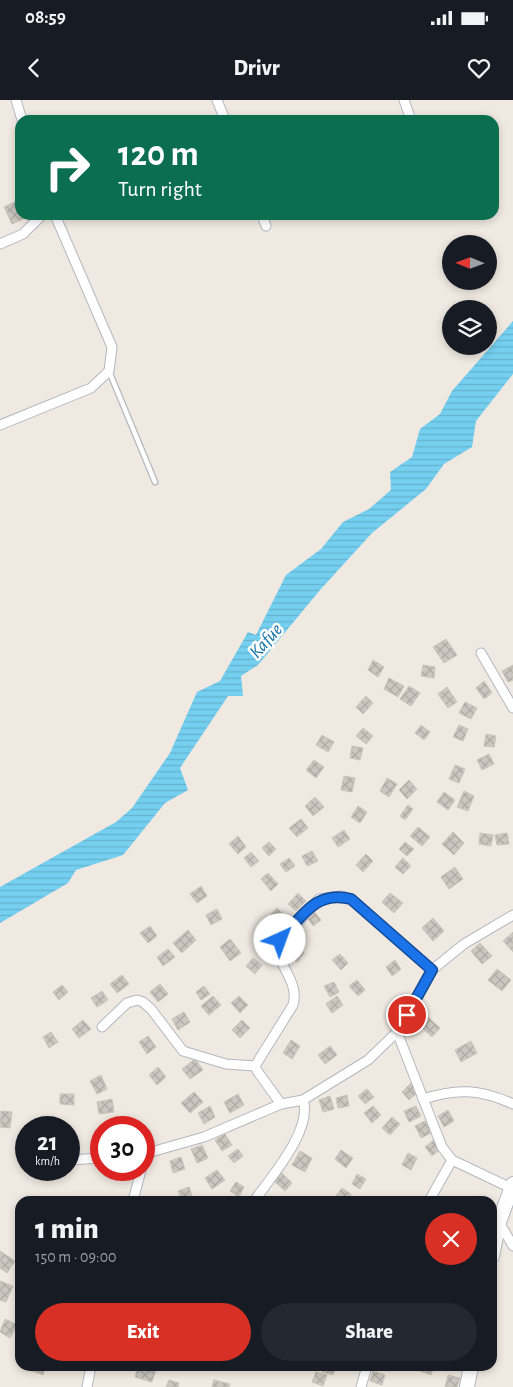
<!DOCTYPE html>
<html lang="en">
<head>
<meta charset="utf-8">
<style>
  body { margin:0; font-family:"Alegreya Sans",sans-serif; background:#242831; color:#f1f3f6; height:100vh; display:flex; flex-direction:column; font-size:19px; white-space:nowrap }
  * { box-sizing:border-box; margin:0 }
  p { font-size:16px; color:#9ea1a6 }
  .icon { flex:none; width:28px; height:28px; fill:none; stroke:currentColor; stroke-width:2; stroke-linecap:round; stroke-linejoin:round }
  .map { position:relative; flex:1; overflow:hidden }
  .details { position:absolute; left:15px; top:1096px; width:482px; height:175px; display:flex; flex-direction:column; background:#171b24; border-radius:15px; box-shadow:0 2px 8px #0003 }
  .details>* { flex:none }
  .banner { position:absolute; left:15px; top:15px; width:484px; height:105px; border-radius:15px; box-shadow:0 2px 8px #0003; background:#0b6e4f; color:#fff; overflow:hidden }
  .needle { width:32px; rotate:271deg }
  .fabs { position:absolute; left:442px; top:135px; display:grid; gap:10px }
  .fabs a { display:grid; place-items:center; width:55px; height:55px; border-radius:50%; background:#171b24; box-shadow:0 2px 8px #0003; font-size:25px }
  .speed { position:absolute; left:15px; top:1016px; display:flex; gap:10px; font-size:25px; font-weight:700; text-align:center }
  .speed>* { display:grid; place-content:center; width:65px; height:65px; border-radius:50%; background:#171b24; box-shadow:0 2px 8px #0003; line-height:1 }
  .speed small { font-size:12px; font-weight:400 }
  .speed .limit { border:8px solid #d22; background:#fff; color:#111 }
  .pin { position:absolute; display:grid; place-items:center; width:42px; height:42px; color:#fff; margin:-21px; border:2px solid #fff; border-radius:50%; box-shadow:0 1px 5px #0007 }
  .me { position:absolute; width:55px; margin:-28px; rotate:43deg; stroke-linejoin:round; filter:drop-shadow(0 0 4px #0008) }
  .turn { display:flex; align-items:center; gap:18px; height:105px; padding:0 20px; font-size:22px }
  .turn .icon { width:65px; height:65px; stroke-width:2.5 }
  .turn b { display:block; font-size:35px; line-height:42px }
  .round { display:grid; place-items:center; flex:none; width:52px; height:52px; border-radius:26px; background:#242831 }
  .summary { display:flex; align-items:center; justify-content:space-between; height:85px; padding:0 20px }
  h1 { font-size:30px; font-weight:800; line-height:38px }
  .primary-button { display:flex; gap:10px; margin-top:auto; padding:10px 20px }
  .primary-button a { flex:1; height:58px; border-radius:30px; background:#d93025; color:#fff; font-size:20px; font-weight:800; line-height:58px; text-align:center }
  .primary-button a+a { background:#242831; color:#f1f3f6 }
  .status { display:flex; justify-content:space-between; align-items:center; height:35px; padding:0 25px; background:#171b24; direction:ltr }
  .status svg { height:14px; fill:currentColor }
  header { display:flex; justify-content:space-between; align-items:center; height:65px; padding:0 20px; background:#171b24; font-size:22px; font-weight:800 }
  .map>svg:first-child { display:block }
  .water { fill:url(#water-rules) }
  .building { fill:url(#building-cross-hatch); stroke:#cbc5ba }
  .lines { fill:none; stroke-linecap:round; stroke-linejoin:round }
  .lane-casing { stroke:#b4b7c1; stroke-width:7 }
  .street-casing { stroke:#b4b7c1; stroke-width:11 }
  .secondary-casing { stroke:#b4b7c1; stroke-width:16 }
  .lane { stroke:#fff; stroke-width:4.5 }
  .street { stroke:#fff; stroke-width:9 }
  .secondary { stroke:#fff; stroke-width:14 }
  .route-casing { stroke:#114b97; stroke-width:12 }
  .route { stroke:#1a73e8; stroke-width:9 }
  .labels { text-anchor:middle; stroke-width:5; stroke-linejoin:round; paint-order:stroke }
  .water-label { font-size:19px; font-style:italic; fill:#0d6fa3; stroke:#fff }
</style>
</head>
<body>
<div class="status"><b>08:59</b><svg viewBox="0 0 49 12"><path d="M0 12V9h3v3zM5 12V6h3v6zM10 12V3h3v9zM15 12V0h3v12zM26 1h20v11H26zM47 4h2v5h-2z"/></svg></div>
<header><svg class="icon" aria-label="back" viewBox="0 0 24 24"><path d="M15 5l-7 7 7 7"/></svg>Drivr<svg class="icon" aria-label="heart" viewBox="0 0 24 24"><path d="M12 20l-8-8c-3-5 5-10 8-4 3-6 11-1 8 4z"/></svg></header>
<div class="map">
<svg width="513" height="1287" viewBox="0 0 513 1287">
  <defs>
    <pattern id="water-rules" width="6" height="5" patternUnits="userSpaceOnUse" patternTransform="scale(1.25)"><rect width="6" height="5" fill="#75cff0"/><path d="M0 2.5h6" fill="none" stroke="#66b2ce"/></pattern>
    <pattern id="building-cross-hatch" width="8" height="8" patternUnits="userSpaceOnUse" patternTransform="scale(1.25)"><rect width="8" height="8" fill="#cbc7bf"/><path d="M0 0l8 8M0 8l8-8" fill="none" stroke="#afaba4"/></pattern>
  </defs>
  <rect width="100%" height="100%" fill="#efe9e1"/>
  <!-- water -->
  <path class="water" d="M513,221V274L476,321L472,347L444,364L426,389L372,433L320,490L258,565L241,576L243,596H228L180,668L188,690L165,703L123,755L76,770L68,783L0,823V787L116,722L132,708L170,653L197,592L220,581L248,532L256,535L286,475L321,449L343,422L369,409L391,390L390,372L412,357L420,329L440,314L452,291Z"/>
  <!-- building -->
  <g class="building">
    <path d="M17,101L20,115H24L25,118L12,124L4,107Z"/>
    <path d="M446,539L457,555L444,563L433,547Z"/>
    <path d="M373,560L384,567L378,577L368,570Z"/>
    <path d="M423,565L435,567L434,578L421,576Z"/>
    <path d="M513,565V580L508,582L502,571Z"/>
    <path d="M389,578L404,586L398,597L384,589Z"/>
    <path d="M484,581L492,593L484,599L476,588Z"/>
    <path d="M409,586L420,593L411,606L400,599Z"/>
    <path d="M447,587L457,602L448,608L438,594Z"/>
    <path d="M366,596L373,603L363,614L356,607Z"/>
    <path d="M465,602L477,608L471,619L459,613Z"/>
    <path d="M421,625L430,632L424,640L415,633Z"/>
    <path d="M459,625L468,629L463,641L453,637Z"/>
    <path d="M363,628L373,636L366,644L356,636Z"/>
    <path d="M486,634L496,636L494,647L484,646Z"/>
    <path d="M322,635L334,642L328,652L316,645Z"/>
    <path d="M352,646L363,648L360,660L350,658Z"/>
    <path d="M489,654L494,664L482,670L477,660Z"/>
    <path d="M314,660L324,667L316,678L306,670Z"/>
    <path d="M455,665L465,669L459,683L449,679Z"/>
    <path d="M344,676L355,678L352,692L341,690Z"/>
    <path d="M387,678L397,684L389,697L380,691Z"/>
    <path d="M409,680L417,689L407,699L399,690Z"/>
    <path d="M464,691L474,696L468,711L457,707Z"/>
    <path d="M444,692L455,700L448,710L437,702Z"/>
    <path d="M315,697L324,707L313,716L305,706Z"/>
    <path d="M408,705L413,709L405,720L400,716Z"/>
    <path d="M358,706L367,712L360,723L351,717Z"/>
    <path d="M301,719L308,728L297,737L289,728Z"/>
    <path d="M418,727L430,737L422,746L410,736Z"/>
    <path d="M344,730L350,739L338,747L332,738Z"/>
    <path d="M453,732L464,743L454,755L442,744Z"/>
    <path d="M480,733L493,735L491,746L479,744Z"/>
    <path d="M507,733L509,744L497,745L495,735Z"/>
    <path d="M238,736L246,747L238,754L229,744Z"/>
    <path d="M269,742L276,749L269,756L262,748Z"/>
    <path d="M405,742L414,749L407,756L399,749Z"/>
    <path d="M312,751L318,761L307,766L302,756Z"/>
    <path d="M251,752L259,761L251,767L244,758Z"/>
    <path d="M366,754L373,761L363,772L356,765Z"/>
    <path d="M289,758L295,766L286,772L280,764Z"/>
    <path d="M403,758L411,766L403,774L395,767Z"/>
    <path d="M455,767L463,779L449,789L441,777Z"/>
    <path d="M268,773L278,784L271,791L261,779Z"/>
    <path d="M201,786L207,796L197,803L190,794Z"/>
    <path d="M298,793L306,801L296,811L288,804Z"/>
    <path d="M390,793L403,803L394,813L382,802Z"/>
    <path d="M277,808L284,815L275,825L268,818Z"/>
    <path d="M217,809L222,819L211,825L206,815Z"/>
    <path d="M313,810L321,820L313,826L306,816Z"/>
    <path d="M433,818L444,831L433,841L422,828Z"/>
    <path d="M264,824L273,834L265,841L256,831Z"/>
    <path d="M150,826L157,836L148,843L140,833Z"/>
    <path d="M188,830L196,840L182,853L173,843Z"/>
    <path d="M513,832V852L503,841Z"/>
    <path d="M230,839L241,853L230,861L220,847Z"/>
    <path d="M480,843L492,856L482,864L471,851Z"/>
    <path d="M293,844L304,853L297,862L286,852Z"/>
    <path d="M168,849L175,857L163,866L157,857Z"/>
    <path d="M340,854L348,863L341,870L332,860Z"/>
    <path d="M253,858L262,865L255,874L246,866Z"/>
    <path d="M395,860L401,869L392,876L386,867Z"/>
    <path d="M497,869L511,880L502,891L488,880Z"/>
    <path d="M122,875L129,884L117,893L110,884Z"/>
    <path d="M357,880L365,890L358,896L349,886Z"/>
    <path d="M334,882L339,892L330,897L324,886Z"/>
    <path d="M160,884L168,894L158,902L150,892Z"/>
    <path d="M62,885L68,892L59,900L53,892Z"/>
    <path d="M204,886L210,894L201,900L196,892Z"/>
    <path d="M102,891L108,900L97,907L91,898Z"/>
    <path d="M213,896L221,905L209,915L201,906Z"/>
    <path d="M239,896L248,905L240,913L231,903Z"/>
    <path d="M337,896L343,905L332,913L326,904Z"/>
    <path d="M184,912L190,922L178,930L172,919Z"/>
    <path d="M428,917L440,928L432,937L420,926Z"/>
    <path d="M83,920L91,929L79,938L72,929Z"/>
    <path d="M242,920L250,928L240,938L232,930Z"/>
    <path d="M51,932L58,942L49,948L43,937Z"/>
    <path d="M148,936L156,947L147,954L139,942Z"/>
    <path d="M291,940L300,946L292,959L283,953Z"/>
    <path d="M471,941L477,953L461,962L455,950Z"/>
    <path d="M330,946L337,955L325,964L318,955Z"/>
    <path d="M195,959L203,970L190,979L182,969Z"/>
    <path d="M158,967L166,977L157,985L149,975Z"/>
    <path d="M101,975L107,989L97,994L90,981Z"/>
    <path d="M411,983L418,992L409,1000L402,992Z"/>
    <path d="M367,989L374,997L365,1004L358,996Z"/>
    <path d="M194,992L203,1002L190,1013L181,1003Z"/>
    <path d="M60,994H74V1005L60,1004Z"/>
    <path d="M238,994L244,1005L230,1013L224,1002Z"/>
    <path d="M347,995L349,1006L338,1008L336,998Z"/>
    <path d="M330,996L334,1009L323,1012L319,1000Z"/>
    <path d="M112,999L114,1012L99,1014L97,1002Z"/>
    <path d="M210,1006L215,1017L204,1024L198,1013Z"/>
    <path d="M373,1006L381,1015L372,1023L364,1013Z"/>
    <path d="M416,1006L421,1016L409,1022L404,1011Z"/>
    <path d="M448,1010L454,1021L444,1027L438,1016Z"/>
    <path d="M1,1011L12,1012L10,1028L0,1027Z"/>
    <path d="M392,1017L400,1024L390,1035L382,1028Z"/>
    <path d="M425,1021L431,1033L421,1038L415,1026Z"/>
    <path d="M225,1034L232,1045L222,1051L215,1040Z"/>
    <path d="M435,1039L442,1048L432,1056L425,1047Z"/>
    <path d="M202,1045L208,1058L197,1063L191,1049Z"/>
    <path d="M238,1049L243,1056L234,1063L228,1056Z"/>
    <path d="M341,1050L353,1058L346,1068L335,1059Z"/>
    <path d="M300,1051L312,1058L305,1072L292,1065Z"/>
    <path d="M408,1053L417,1058L411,1070L402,1065Z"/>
    <path d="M181,1057L185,1069L173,1073L170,1061Z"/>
    <path d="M217,1070L225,1080L212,1089L205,1078Z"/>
    <path d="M282,1073L292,1083L285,1091L274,1081Z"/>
    <path d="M357,1074L366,1079L360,1089L352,1084Z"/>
    <path d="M236,1082L244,1087L239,1097L230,1091Z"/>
    <path d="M189,1087L194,1101H182L178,1091Z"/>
    <path d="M342,1088L351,1094L347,1101H341L335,1097Z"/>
    <path d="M0,1151L15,1161L7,1173L0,1168Z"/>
    <path d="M0,1181L13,1186L6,1202L0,1200Z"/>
    <path d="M5,1219L17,1225L10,1238L0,1232Z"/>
    <path d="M28,1266H46L43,1275L27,1269Z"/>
    <path d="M138,1266L156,1270L152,1282L135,1277Z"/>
    <path d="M323,1266H336L333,1275L322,1272Z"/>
    <path d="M421,1266H434L431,1275L420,1271Z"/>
    <path d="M373,1271L385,1275L382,1285L370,1281Z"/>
    <path d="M316,1272L327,1275L323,1286L312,1282Z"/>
    <path d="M448,1275L460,1278L457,1287H445Z"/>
    <path d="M169,1280L179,1283L178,1287H166Z"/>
    <path d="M214,1280L230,1284L229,1287H212Z"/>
  </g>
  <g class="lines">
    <defs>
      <path id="lane" d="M109,271L155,382"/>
      <g id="street">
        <path d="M16,0L22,20"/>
        <path d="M217,0L225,20"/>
        <path d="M404,0L411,20"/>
        <path d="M262,115L266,126"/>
        <path d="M0,144L23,134L42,115"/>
        <path d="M0,325L91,288L109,271L112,247L55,115"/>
        <path d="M481,553L513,608"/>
        <path d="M102,927L127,903L137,900L143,902L151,909L183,951L226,964L255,966"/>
        <path d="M397,932L432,870L464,844L513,815"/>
        <path d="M423,999C457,988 480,989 513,1004"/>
        <path d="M281,1004L258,972L255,966L293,905C300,881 276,866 279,844L319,799L341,796L351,799L432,870"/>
        <path d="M144,1054L204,1037L281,1004L303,1000L368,960L397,932L442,1047L452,1060L511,1088"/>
        <path d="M69,1060L101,1058"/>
        <path d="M133,1101L141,1070"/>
        <path d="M254,1101C271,1077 313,1030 303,1000"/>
        <path d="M429,1101L452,1060"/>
        <path d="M499,1122L513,1146"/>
        <path d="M87,1287L91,1266"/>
        <path d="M361,1287L367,1266"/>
      </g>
      <g id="secondary">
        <path d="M492,1156L499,1122L513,1084"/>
        <path d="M467,1287L471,1266"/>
      </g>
    </defs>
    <!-- lane casing -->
    <use href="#lane" class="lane-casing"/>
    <!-- street casing -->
    <use href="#street" class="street-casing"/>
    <!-- secondary casing -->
    <use href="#secondary" class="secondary-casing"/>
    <!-- lane -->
    <use href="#lane" class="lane"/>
    <!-- street -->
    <use href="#street" class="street"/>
    <!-- secondary -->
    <use href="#secondary" class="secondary"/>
  </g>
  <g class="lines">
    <defs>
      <path id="route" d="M280,840C302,817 315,790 351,799L432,870L407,915"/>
    </defs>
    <!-- route casing -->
    <use href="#route" class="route-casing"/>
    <!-- route -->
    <use href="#route" class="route"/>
  </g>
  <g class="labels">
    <!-- water labels -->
    <g class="water-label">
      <text transform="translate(265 540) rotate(-48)" y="7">Kafue</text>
    </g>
  </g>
</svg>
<div class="fabs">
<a><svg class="needle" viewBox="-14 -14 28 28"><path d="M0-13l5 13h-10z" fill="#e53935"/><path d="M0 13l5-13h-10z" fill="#9ea1a6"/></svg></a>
<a><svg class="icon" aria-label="layers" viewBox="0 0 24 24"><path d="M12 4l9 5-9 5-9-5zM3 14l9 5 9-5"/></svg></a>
</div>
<div class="speed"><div>21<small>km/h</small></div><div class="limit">30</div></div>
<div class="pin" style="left:407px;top:915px;background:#d93025"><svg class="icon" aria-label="arrive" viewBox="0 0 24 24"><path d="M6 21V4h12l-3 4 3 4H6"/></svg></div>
<svg class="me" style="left:280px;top:840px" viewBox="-20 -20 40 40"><circle r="19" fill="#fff"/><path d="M0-13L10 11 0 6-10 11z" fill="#1a73e8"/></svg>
<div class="banner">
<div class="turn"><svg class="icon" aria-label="right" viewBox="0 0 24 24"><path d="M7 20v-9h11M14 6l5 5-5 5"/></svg><div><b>120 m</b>Turn right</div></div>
</div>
<section class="details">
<div class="summary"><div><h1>1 min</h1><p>150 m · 09:00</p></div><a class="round" style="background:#d93025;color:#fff"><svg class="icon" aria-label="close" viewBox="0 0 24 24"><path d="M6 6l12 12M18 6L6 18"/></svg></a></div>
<div class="primary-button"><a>Exit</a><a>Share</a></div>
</section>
</div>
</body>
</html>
